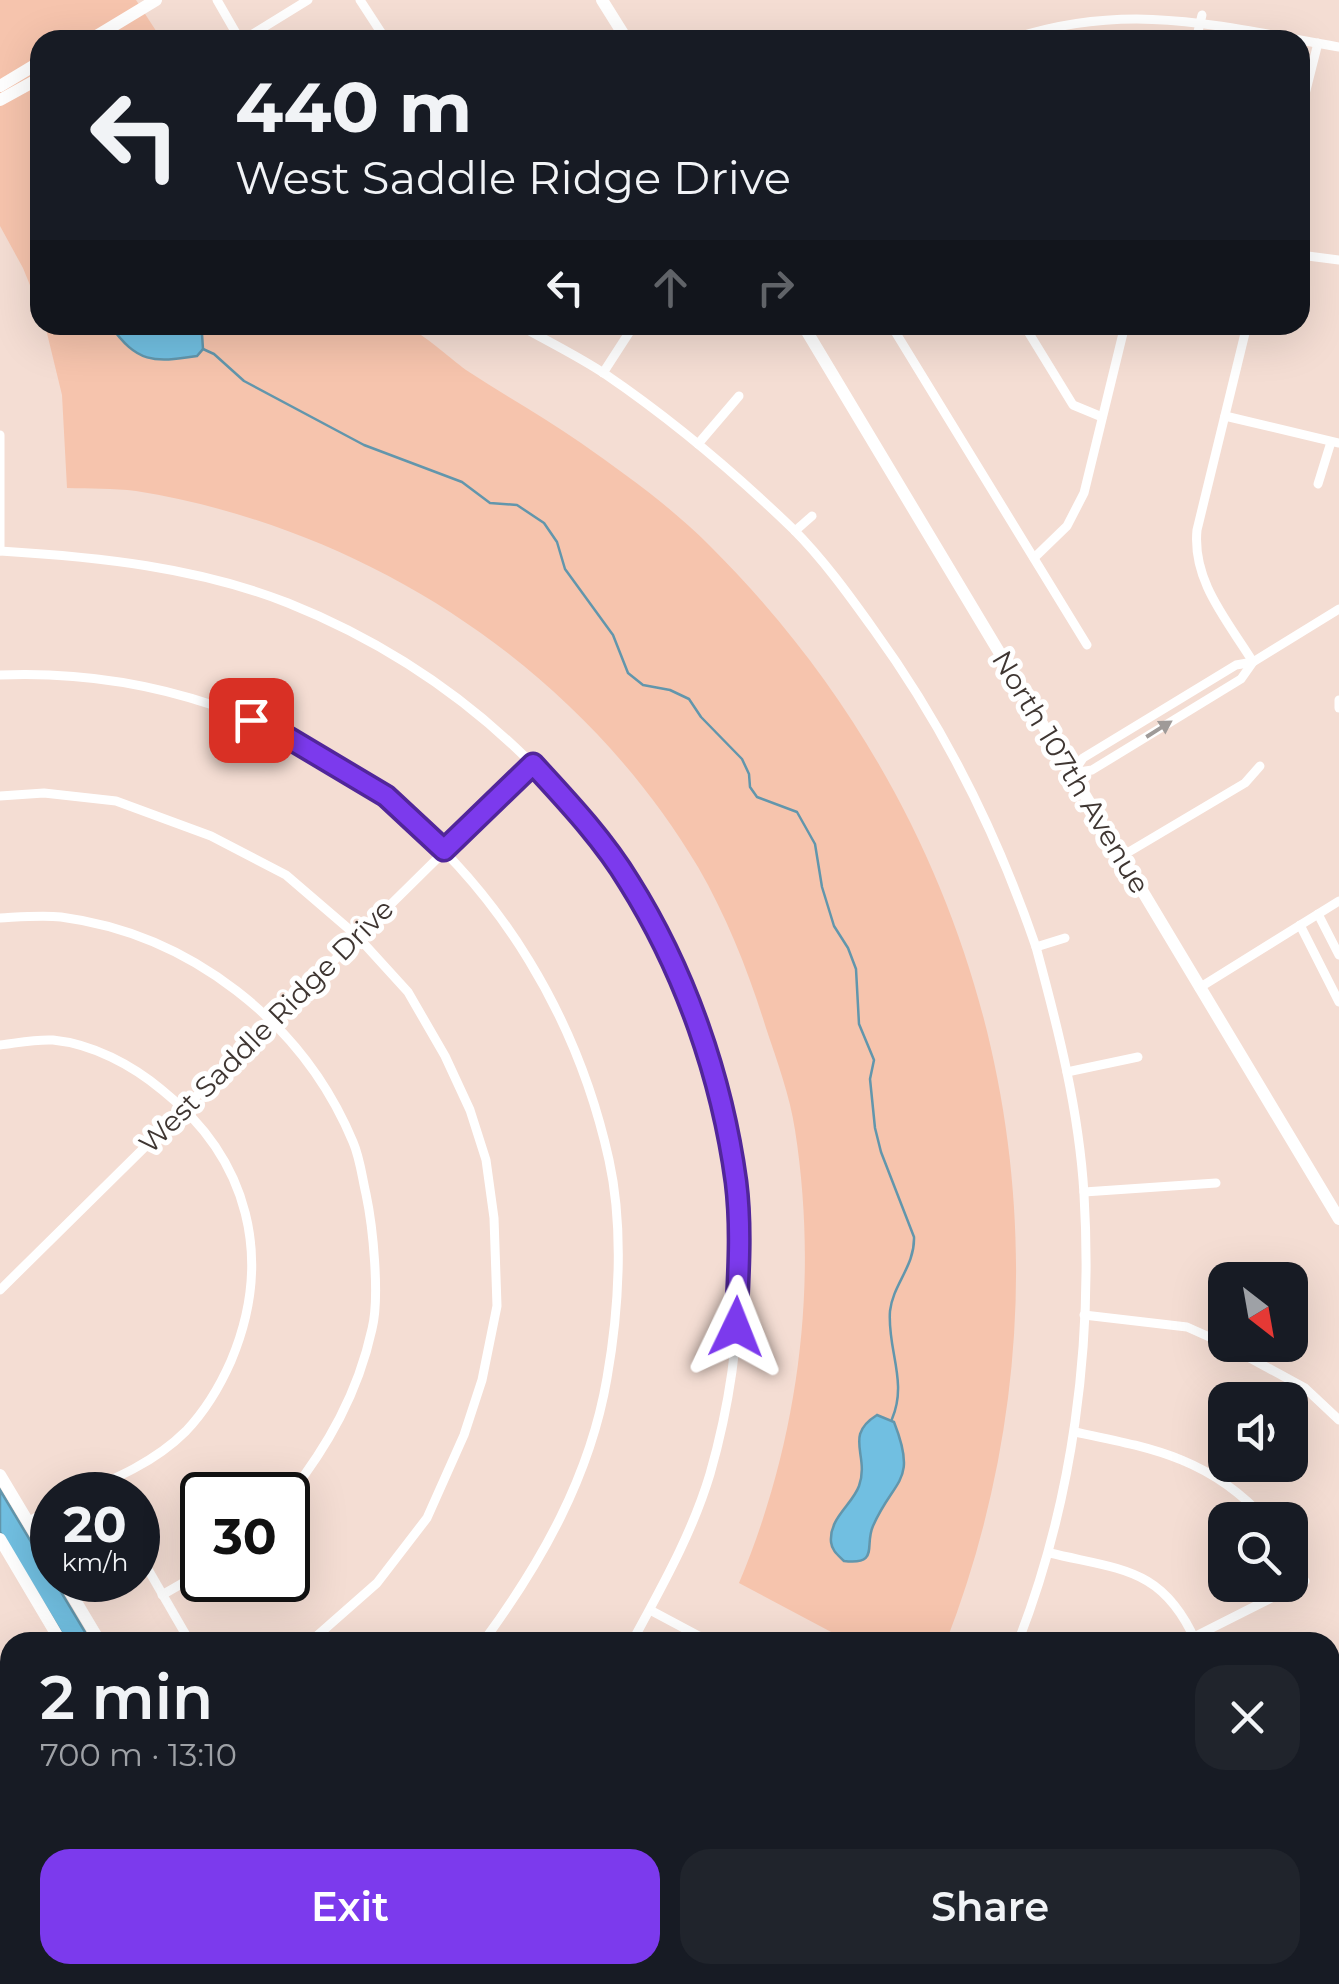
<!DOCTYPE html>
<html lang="en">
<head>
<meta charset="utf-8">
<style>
  body { margin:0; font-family:Montserrat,sans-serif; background:#20242c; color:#f1f3f6; height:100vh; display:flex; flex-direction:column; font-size:38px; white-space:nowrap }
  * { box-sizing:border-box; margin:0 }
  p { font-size:32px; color:#9ea1a6 }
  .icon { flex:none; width:55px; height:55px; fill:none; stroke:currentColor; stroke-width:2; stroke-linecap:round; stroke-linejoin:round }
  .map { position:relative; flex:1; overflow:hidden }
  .drawer { position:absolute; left:0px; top:1632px; width:1340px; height:352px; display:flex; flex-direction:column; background:#171b24; border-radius:30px 30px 0 0; box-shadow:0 10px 40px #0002 }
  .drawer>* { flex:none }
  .hud { position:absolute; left:30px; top:30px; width:1280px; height:305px; border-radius:30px; box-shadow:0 10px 40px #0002; background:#171b24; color:#f1f3f6; overflow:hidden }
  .needle { width:65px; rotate:149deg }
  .controls { position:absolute; left:1208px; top:1262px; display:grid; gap:20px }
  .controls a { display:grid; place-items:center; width:100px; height:100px; border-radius:20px; background:#171b24; box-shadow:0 10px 40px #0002; font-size:50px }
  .speed { position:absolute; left:30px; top:1472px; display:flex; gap:20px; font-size:50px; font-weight:700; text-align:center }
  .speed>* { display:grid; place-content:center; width:130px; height:130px; border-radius:50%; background:#171b24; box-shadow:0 10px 40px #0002; line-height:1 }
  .speed small { font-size:25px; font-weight:400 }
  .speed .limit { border:5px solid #111; border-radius:15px; background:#fff; color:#111 }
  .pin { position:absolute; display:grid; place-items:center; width:85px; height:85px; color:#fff; margin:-42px; border-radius:20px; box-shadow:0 5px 15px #0006 }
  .me { position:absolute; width:110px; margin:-55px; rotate:2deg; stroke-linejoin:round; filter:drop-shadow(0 0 8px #0008) }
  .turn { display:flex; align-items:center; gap:35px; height:210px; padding:0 40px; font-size:45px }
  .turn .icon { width:130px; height:130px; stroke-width:2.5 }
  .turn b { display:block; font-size:70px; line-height:85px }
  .lanes { display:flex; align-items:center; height:95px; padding:0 40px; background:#0003; justify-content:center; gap:50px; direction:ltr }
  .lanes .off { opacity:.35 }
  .round { display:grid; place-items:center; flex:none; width:105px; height:105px; border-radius:30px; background:#20242c }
  .summary { display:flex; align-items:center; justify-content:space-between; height:170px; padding:0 40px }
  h1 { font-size:60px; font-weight:600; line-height:75px }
  .button { display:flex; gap:20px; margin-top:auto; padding:20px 40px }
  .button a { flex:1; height:115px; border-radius:30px; background:#7c3aed; color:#fff; font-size:40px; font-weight:600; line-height:115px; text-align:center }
  .button a+a { background:#20242c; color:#f1f3f6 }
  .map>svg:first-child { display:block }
  .green { fill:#f6c4ad }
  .water { fill:#71bfe1; stroke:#6296ac; stroke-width:2.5 }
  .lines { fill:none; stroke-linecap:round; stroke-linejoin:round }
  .stream { stroke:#6296ac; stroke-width:2.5 }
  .minor { stroke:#fff; stroke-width:9 }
  .secondary { stroke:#fff; stroke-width:12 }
  .oneway { fill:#9f9a98 }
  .route-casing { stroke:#51269a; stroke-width:25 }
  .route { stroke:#7c3aed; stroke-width:18 }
  .labels { text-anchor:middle; stroke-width:10; stroke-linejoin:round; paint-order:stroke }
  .street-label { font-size:28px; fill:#3f3632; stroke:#fff }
</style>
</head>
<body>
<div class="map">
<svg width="1339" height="1984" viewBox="0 0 1339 1984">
  <rect width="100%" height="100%" fill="#f4ddd3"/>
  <!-- green -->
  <g class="green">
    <path d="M0,0H136L162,40H40V310L23,268L0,226Z"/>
    <path d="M45,325C135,325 226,325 316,325C335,325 387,320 403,325C419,330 451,359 466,370C504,395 544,417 581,443C625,474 670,506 709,545C1002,836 1095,1257 946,1642H850L739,1583C799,1440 819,1283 795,1130C790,1096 777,1061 766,1028C749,973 727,917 698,867C578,666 366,528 136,491C113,488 90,489 67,488L62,395Z"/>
  </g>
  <!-- water -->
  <g class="water">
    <path d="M110,325H173L202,334L203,349L197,356C153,363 137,363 110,325Z"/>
    <path d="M877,1415L894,1422C918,1483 894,1478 873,1526C864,1546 880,1565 844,1561C838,1555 832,1551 831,1542C829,1518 852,1505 859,1486C870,1455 843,1436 877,1415Z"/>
    <path d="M0,1490L91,1642H67L0,1532Z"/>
  </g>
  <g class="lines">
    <!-- stream -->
    <g class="stream">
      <path d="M203,349L214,354L244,381L364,445L462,482L490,503L517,505L544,523L557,542L565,569L613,635L628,673L643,685L670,690L689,699L701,717L742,759L749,774L750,787L757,797L797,812L815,844L822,887L834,926L848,948L856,969L859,1024L874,1060L870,1079L875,1128L881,1152L914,1237C915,1266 893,1284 890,1311C887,1349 908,1382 892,1419"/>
      <path d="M1330,1931L1339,1926"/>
    </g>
    <!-- minor -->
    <g class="minor">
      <path d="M217,0L240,40"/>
      <path d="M360,0L386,40"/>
      <path d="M243,40L308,0"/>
      <path d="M1009,40C1127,0 1218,26 1339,47"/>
      <path d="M1196,40L1202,15"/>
      <path d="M1300,114L1318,43"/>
      <path d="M1300,255L1339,260"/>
      <path d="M519,325C547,341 578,356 605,374C671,419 735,473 793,529C823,559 849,595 874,630C945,728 997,833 1036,947L1065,938"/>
      <path d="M891,325L1087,645"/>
      <path d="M1024,325L1073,405L1102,417"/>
      <path d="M1247,325L1197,530C1192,581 1227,620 1253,662"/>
      <path d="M603,373L634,325"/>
      <path d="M1225,416L1339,443"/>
      <path d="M0,435V551"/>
      <path d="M698,444L739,396"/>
      <path d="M1318,484L1331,442"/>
      <path d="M795,531L812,516"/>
      <path d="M0,551C98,557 197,567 288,603C636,742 813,1116 710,1474C692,1534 661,1588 632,1642"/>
      <path d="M1034,558L1067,526L1084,493L1125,325"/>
      <path d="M0,675C300,663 545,871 609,1160C624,1228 619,1310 607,1378C590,1477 541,1563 483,1642"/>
      <path d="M1339,700V708"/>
      <path d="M1073,773L1083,758L1236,665L1253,662L1339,609"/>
      <path d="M1073,773L1092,770L1241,679L1253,662"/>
      <path d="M0,796L44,793L116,801L211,836L286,875L357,936L408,992L445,1056L470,1110L486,1160L494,1218L497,1306L482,1380L464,1435L427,1518L377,1583L310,1642"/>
      <path d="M1122,856L1245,783L1260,766"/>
      <path d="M1318,914L1339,955"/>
      <path d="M0,918C20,917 41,915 61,917C190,934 303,1022 353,1142C360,1158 362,1177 366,1194C373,1227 380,1297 372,1329C358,1393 328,1446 288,1497"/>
      <path d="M1300,925L1339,1002"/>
      <path d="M1199,988L1339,901"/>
      <path d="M0,1045C17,1043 36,1039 53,1040C93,1044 132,1065 162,1090C249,1159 274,1259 231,1361C220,1386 205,1411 186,1431C155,1462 115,1479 75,1495"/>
      <path d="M1067,1072L1138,1057"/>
      <path d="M1084,1192L1216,1183"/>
      <path d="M0,1290L533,764"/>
      <path d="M1084,1315L1187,1327L1225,1344"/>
      <path d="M1226,1345L1305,1388L1339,1420"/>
      <path d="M1257,1359L1266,1345"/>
      <path d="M1075,1432C1152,1448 1210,1458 1266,1520"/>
      <path d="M28,1522L52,1508"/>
      <path d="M138,1552L190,1642"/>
      <path d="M1050,1553C1121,1570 1163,1567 1196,1642"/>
      <path d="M162,1595L202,1572"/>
      <path d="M650,1610L710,1642"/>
      <path d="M1194,1637L1305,1581L1290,1553"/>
      <path d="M1018,1642C1073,1501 1093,1346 1084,1194C1079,1110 1058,1028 1036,947"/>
      <path d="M0,1692L10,1709"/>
      <path d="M1330,1715L1339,1711"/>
      <path d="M0,1786L10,1780"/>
      <path d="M0,1939L10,1936"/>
      <path d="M167,1975L173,1984"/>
      <path d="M385,1975L390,1984"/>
      <path d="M536,1975L543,1984"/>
      <path d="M819,1975L829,1984"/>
      <path d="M1019,1975L1031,1984"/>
      <path d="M202,1984L217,1975"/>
      <path d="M457,1984L471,1975"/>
      <path d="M806,1984L815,1975"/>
      <path d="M1101,1984L1116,1975"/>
    </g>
    <!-- secondary -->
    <g class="secondary">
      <path d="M602,0L627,40"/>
      <path d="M90,40L156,0"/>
      <path d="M0,86L40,62"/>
      <path d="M0,100L40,78"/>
      <path d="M803,325L1339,1219"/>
      <path d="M0,1475L52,1562"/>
      <path d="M0,1539L61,1642"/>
      <path d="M63,1580L100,1642"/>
      <path d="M1330,1950L1339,1944"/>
      <path d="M1330,1967L1339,1962"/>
      <path d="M258,1975L263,1984"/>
      <path d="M296,1975L302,1984"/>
      <path d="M1273,1984L1288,1975"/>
      <path d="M1302,1984L1317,1975"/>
    </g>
  </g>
  <!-- one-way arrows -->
  <defs><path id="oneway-solid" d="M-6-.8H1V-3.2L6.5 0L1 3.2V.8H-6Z" transform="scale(2.5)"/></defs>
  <use class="oneway" href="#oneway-solid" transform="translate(1159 729) rotate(-32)"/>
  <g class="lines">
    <defs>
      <path id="route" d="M251,720L277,731L386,796L444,850L533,764C567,801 603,839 629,882C685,971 722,1078 736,1182C742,1230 738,1279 736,1327"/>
    </defs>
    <!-- route casing -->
    <use href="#route" class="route-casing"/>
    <!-- route -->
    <use href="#route" class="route"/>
  </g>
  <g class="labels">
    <!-- street labels -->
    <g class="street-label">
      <text transform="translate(1071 772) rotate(59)" y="10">North 107th Avenue</text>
      <text transform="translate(266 1026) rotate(-45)" y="10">West Saddle Ridge Drive</text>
    </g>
  </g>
</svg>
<div class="controls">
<a><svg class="needle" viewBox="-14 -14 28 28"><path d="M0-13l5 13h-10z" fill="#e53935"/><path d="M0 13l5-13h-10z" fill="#9ea1a6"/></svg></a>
<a><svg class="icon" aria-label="sound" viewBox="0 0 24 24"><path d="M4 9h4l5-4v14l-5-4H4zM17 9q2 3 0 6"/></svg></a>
<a><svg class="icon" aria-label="search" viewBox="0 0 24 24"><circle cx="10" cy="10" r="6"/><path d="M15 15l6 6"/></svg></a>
</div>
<div class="speed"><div>20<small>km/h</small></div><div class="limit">30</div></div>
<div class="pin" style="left:251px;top:720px;background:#d93025"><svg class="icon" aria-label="arrive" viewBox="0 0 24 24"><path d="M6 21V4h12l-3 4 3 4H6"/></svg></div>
<svg class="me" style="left:736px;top:1327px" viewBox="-20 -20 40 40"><path d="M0-17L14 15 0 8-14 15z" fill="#7c3aed" stroke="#fff" stroke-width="4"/></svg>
<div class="hud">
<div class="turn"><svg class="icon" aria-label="left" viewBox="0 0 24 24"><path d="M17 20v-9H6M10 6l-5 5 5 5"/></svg><div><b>440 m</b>West Saddle Ridge Drive</div></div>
<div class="lanes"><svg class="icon" aria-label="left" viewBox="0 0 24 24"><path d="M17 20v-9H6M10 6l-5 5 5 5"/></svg><svg class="icon off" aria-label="ahead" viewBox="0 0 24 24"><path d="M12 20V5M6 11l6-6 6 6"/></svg><svg class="icon off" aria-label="right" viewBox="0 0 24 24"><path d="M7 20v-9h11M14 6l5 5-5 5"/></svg></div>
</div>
<section class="drawer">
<div class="summary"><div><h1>2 min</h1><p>700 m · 13:10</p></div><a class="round"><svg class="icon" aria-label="close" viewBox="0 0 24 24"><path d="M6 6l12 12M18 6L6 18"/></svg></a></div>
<div class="button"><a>Exit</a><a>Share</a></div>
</section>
</div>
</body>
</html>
